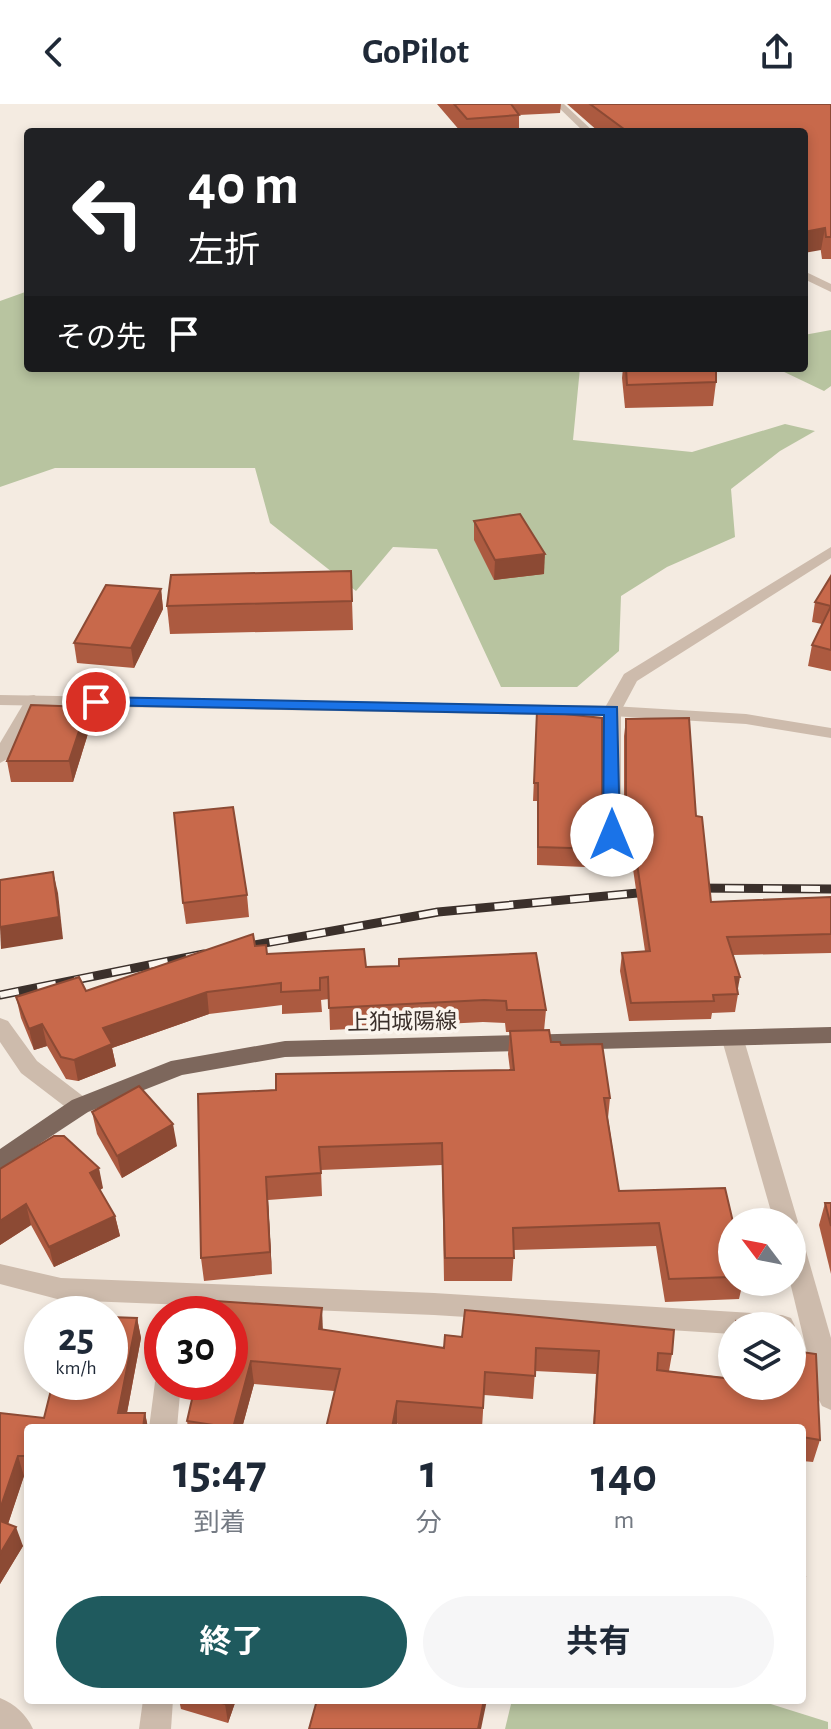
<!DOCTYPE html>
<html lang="ja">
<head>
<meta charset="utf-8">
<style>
  body { margin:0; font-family:"Alegreya Sans","Noto Sans JP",sans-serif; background:#f6f6f7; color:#1f2937; height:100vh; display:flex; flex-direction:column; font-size:30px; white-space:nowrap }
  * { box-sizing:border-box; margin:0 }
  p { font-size:26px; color:#747a83 }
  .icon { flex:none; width:44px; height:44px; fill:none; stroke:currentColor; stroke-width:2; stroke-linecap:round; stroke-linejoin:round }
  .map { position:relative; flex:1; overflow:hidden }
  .sheet { position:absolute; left:24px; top:1320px; width:782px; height:280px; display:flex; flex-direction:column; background:#fff; border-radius:8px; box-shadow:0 4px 12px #0003 }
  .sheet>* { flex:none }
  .guide { position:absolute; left:24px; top:24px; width:784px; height:244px; border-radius:8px; box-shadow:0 4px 12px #0003; background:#202124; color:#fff; overflow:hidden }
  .needle { width:52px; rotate:302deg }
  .tools { position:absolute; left:718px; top:1104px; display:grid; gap:16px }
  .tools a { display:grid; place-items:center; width:88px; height:88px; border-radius:50%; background:#fff; box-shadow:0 4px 12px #0003; font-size:40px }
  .speed { position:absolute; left:24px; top:1192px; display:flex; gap:16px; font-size:40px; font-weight:700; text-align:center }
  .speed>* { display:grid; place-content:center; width:104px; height:104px; border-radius:50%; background:#fff; box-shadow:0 4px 12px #0003; line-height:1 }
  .speed small { font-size:20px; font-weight:400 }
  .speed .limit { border:12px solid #d22; background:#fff; color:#111 }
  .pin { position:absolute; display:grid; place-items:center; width:68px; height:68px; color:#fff; margin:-34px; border:4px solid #fff; border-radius:50%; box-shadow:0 2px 8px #0007 }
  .me { position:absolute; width:88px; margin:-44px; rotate:0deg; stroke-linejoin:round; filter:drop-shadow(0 0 6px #0008) }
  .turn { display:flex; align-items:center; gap:28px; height:168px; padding:0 32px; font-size:36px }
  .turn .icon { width:104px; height:104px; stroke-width:2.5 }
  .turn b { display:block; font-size:56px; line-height:68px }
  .then { display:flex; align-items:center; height:76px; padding:0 32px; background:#0003; gap:16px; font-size:30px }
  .eta { display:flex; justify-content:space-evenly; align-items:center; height:136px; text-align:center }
  .eta b { font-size:48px; font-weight:700; line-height:56px }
  .cta { display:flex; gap:16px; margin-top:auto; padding:16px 32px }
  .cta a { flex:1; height:92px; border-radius:48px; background:#1f5a5e; color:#fff; font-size:32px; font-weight:700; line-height:92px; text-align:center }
  .cta a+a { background:#f6f6f7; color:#1f2937 }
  header { display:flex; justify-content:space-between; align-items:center; height:104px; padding:0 32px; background:#fff; font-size:36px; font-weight:700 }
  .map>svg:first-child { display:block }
  .green { fill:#b8c4a0 }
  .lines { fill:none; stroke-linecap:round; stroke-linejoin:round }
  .minor { fill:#cdbbac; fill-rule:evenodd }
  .tertiary { fill:#cdbbac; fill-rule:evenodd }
  .primary { fill:#7d675c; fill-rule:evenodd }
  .rail-casing { stroke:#3b302b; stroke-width:9 }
  .rail { stroke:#fbf5ee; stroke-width:6; stroke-dasharray:19; stroke-linecap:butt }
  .wall { fill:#ac5a40 }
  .shaded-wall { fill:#8c4a34 }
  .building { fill:#c8694b; stroke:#8c4a34; stroke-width:2 }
  .route { fill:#1a73e8; stroke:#114b97; stroke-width:2 }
  .labels { text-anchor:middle; stroke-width:7; stroke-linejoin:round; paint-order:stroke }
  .street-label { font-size:22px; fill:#3b302b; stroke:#fbf5ee }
</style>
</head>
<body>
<header><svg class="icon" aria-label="back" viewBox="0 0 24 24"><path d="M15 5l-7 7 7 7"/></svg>GoPilot<svg class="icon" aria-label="share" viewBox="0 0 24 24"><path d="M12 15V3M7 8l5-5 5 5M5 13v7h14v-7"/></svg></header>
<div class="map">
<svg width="831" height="1625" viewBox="0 0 831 1625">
  <rect width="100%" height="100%" fill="#f4ebe1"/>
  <!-- green -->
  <g class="green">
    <path d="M28,187V264H580L573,336L692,348L785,320L815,327L780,347L731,385L735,433L667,463L621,492L619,547L577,583H501L437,445L393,443L356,487L270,419L255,364H55L0,383V197Z"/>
    <path d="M831,226V282L824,287L778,265L744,264H804V231Z"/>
    <path d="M512,1596H758L828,1618V1625H505Z"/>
  </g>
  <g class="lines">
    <!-- minor -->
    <g class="minor">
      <path d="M555,0H564L594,28H584Z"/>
      <path d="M804,167L831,180V188L804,175Z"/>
      <path d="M831,443V454L637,577L621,607V731L619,735H605L603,731V607L624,570Z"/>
      <path d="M34,591L43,596L9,654L0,659V639L28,592Z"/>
      <path d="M0,914L8,917L37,957L88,996L91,1002L88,1008L80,1011L72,1008L21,969L0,938Z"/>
      <path d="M733,928L741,930L744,936L798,1118L792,1126V1118H774L722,936L725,930Z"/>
      <path d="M792,1130L801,1133L804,1140L831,1234V1306L822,1302L818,1294L790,1178Z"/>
      <path d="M0,1160L61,1174L434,1189L782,1211L791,1214L795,1222L792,1228V1222H732V1230L434,1211L61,1196L0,1180Z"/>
      <path d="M162,1269V1278H181L177,1324H149L155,1278Z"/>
      <path d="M0,1594C15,1600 26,1610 33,1625H0Z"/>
      <path d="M143,1596H173L171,1625H139Z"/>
    </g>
    <!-- tertiary -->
    <path class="tertiary" d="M0,591L612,602L746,610L831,624V634L746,620L612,612L0,601Z"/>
    <!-- primary -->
    <path class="primary" d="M831,923V939L285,953L182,971L88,1008L0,1066V1045L72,996L171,957L285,937Z"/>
    <defs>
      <g id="rail">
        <path d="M687,784L831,785"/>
        <path d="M232,845L438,808L659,787"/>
        <path d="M0,891L204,850"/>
      </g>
    </defs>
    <!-- rail casing -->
    <use href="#rail" class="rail-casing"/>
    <!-- rail -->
    <use href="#rail" class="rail"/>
  </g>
  <!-- wall -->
  <g class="wall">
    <path d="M437,0H561L560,9L519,11V28H461Z"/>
    <path d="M567,0H831V155H822L804,28H599Z"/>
    <path d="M623,264H716V278L713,302L625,304L622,274Z"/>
    <path d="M474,417L544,470L494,476L474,436Z"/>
    <path d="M351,467L353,526L170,530L167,502Z"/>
    <path d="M831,472V567L808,562L812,541L822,520L812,518L815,498Z"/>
    <path d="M161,485L163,505L134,564L77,559L74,539Z"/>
    <path d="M87,603L90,623L73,678H11L7,657Z"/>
    <path d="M537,607L607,720H621L624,716V632L626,615L696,712L711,798L831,793V849L733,851L738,890L735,908L712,909L711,915L629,917L620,867L622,849L645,847L633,765L537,761V697H533Z"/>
    <path d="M247,791L249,813L186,820L183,799Z"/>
    <path d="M255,842L267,850L366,863L546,906L544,927L551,938L561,941L610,994L608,1014L619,1087L732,1118V1178H743L739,1195L665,1198L656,1142L514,1146L512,1177H444L442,1061L321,1066L322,1092L268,1096L272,1170L204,1177L201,1154L276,986L510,966L508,950L510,928H506L505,919L483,918L330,926L329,895L321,896L322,908L282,910V901L209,910L112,944L116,962L78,977L66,975L47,942L34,946L21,914L16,893L86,887Z"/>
    <path d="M92,1008L177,1042L122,1074L97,1030Z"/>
    <path d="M0,1065L103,1084L100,1086L115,1112L120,1132L54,1163L31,1121L0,1141Z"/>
    <path d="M825,1099H831V1170L819,1121Z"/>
    <path d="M230,1210L323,1226L444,1244L445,1231L672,1250L669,1267L731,1274L730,1241L732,1234V1282L795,1247L820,1336L813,1358L802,1357V1324H593L596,1270L535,1267L533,1295L484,1291L482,1324H450L398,1320L334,1287L254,1280L242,1324H188L187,1317Z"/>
    <path d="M137,1214L141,1234L127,1309H145L148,1324H28V1372H24L8,1420L23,1442L0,1480V1309L44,1314Z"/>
    <path d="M179,1596H236L228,1619L181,1605Z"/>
  </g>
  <!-- shaded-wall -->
  <g class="shaded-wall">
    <path d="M825,124L821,146L804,149V128Z"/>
    <path d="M545,450L544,470L494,476L495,456Z"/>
    <path d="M161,485L163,505L134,564L131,544Z"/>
    <path d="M87,603L90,623L73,678L69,657Z"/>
    <path d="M53,768L58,789L63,835L1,845L0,823Z"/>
    <path d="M735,873H740L737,890Z"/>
    <path d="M207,888L209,910L112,944L116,962L78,977L74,956L103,924Z"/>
    <path d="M42,920L47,942L34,946L29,925Z"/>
    <path d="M173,1020L177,1042L122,1074L117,1052Z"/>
    <path d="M99,1064L103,1084L95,1089L90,1069Z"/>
    <path d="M266,1073L268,1096L272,1170L270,1148Z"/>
    <path d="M26,1100L31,1121L0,1141V1117Z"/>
    <path d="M115,1112L120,1132L54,1163L49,1143Z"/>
    <path d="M322,1204L323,1228L319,1225Z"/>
    <path d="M137,1214L141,1234L124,1324L118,1309Z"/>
    <path d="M251,1257L254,1280L242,1324H233Z"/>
    <path d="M397,1297V1324H392Z"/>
    <path d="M145,1309L148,1324H143Z"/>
    <path d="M18,1352L24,1372L3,1435L0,1426V1405Z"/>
    <path d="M16,1423L23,1442L0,1480V1450Z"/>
    <path d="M226,1596H236L228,1619L225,1600Z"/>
    <path d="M484,1596H487L481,1625H478Z"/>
  </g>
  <!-- building -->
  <g class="building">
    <path d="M454,0H511L519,11L467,15Z"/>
    <path d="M590,0H831V133H826L825,124L804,128V28H628Z"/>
    <path d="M626,264H716V278L627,281Z"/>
    <path d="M520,410L545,450L495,456L474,417Z"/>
    <path d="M351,467L352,497L167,502L171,471Z"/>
    <path d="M831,472V546L812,541L831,502L815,498Z"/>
    <path d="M106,481L161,485L131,544L74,539Z"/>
    <path d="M31,601L87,603L69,657H7Z"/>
    <path d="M537,607L602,614V713L607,720H621L626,713V615L689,614L696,712L702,713L711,798L831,793V830L727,833L740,873H735L738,890L713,891L714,897L631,899L622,849L650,847L635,746L538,743V679H534Z"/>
    <path d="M233,703L247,791L183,799L174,709Z"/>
    <path d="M53,768L59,813L0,823V776Z"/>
    <path d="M253,830L255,842L266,841L267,850L364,845L366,863L399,862V855L536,849L546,906H507L506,897L484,896L329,904L328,873L320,874V886L281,888V879L207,888L103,924L112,940L74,956L61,953L42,920L29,925L16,893L79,873L86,887Z"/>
    <path d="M549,926L551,938H560L561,941L602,940L610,994H604L619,1087L725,1084L733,1118L732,1173L669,1175L659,1119L513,1124L514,1154H445L442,1039L319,1043L321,1069L266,1073L270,1148L201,1154L198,990L276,986V970L514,966L510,927Z"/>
    <path d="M139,982L173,1020L117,1052L92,1008Z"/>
    <path d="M54,1032H64L99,1064L90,1069L115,1112L49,1143L26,1100L0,1117V1065Z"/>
    <path d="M825,1099H831V1122Z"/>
    <path d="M215,1197L322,1204L319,1225L444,1244L445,1231L462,1233L465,1206L674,1226L672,1250L658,1249L657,1266L732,1275V1282H792L793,1224L795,1247L816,1250L820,1336L802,1333V1324H594L599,1247L536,1244L535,1272L485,1268L483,1304L397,1297L392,1324H326L340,1265L251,1257L233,1324L187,1317L196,1278H230V1210H212Z"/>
    <path d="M110,1213L137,1214L118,1309H145L143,1324H28V1352H18L0,1405V1309L44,1314L53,1278H110Z"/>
    <path d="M736,1217L778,1222H736Z"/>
    <path d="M0,1417L16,1423L0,1450Z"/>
    <path d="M802,1473H805L802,1493Z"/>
    <path d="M210,1596H226L225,1600Z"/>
    <path d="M317,1596H484L478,1625H309Z"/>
  </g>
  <!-- route -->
  <path class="route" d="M96,593L617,603L620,731L612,737L603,731L604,611L91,601L89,598Z"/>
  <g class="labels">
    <!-- street labels -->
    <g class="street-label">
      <text transform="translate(402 917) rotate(-1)" y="8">上狛城陽線</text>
    </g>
  </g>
</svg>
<div class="tools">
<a><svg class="needle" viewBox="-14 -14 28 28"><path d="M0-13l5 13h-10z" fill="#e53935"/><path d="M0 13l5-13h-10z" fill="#747a83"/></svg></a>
<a><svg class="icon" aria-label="layers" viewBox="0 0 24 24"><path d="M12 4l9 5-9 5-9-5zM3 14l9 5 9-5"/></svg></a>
</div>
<div class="speed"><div>25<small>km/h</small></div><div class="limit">30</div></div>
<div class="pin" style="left:96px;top:598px;background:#d93025"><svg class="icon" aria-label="arrive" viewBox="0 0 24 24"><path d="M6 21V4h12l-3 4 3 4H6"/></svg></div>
<svg class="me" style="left:612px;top:731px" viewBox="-20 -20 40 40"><circle r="19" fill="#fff"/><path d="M0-13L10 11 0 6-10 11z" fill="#1a73e8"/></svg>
<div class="guide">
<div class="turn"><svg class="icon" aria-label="left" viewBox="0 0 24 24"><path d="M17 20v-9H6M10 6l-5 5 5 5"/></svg><div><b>40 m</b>左折</div></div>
<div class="then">その先<svg class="icon" aria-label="arrive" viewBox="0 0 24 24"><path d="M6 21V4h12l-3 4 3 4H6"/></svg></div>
</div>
<section class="sheet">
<div class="eta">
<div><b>15:47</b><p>到着</p></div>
<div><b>1</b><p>分</p></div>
<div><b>140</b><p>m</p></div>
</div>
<div class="cta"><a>終了</a><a>共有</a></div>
</section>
</div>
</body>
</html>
